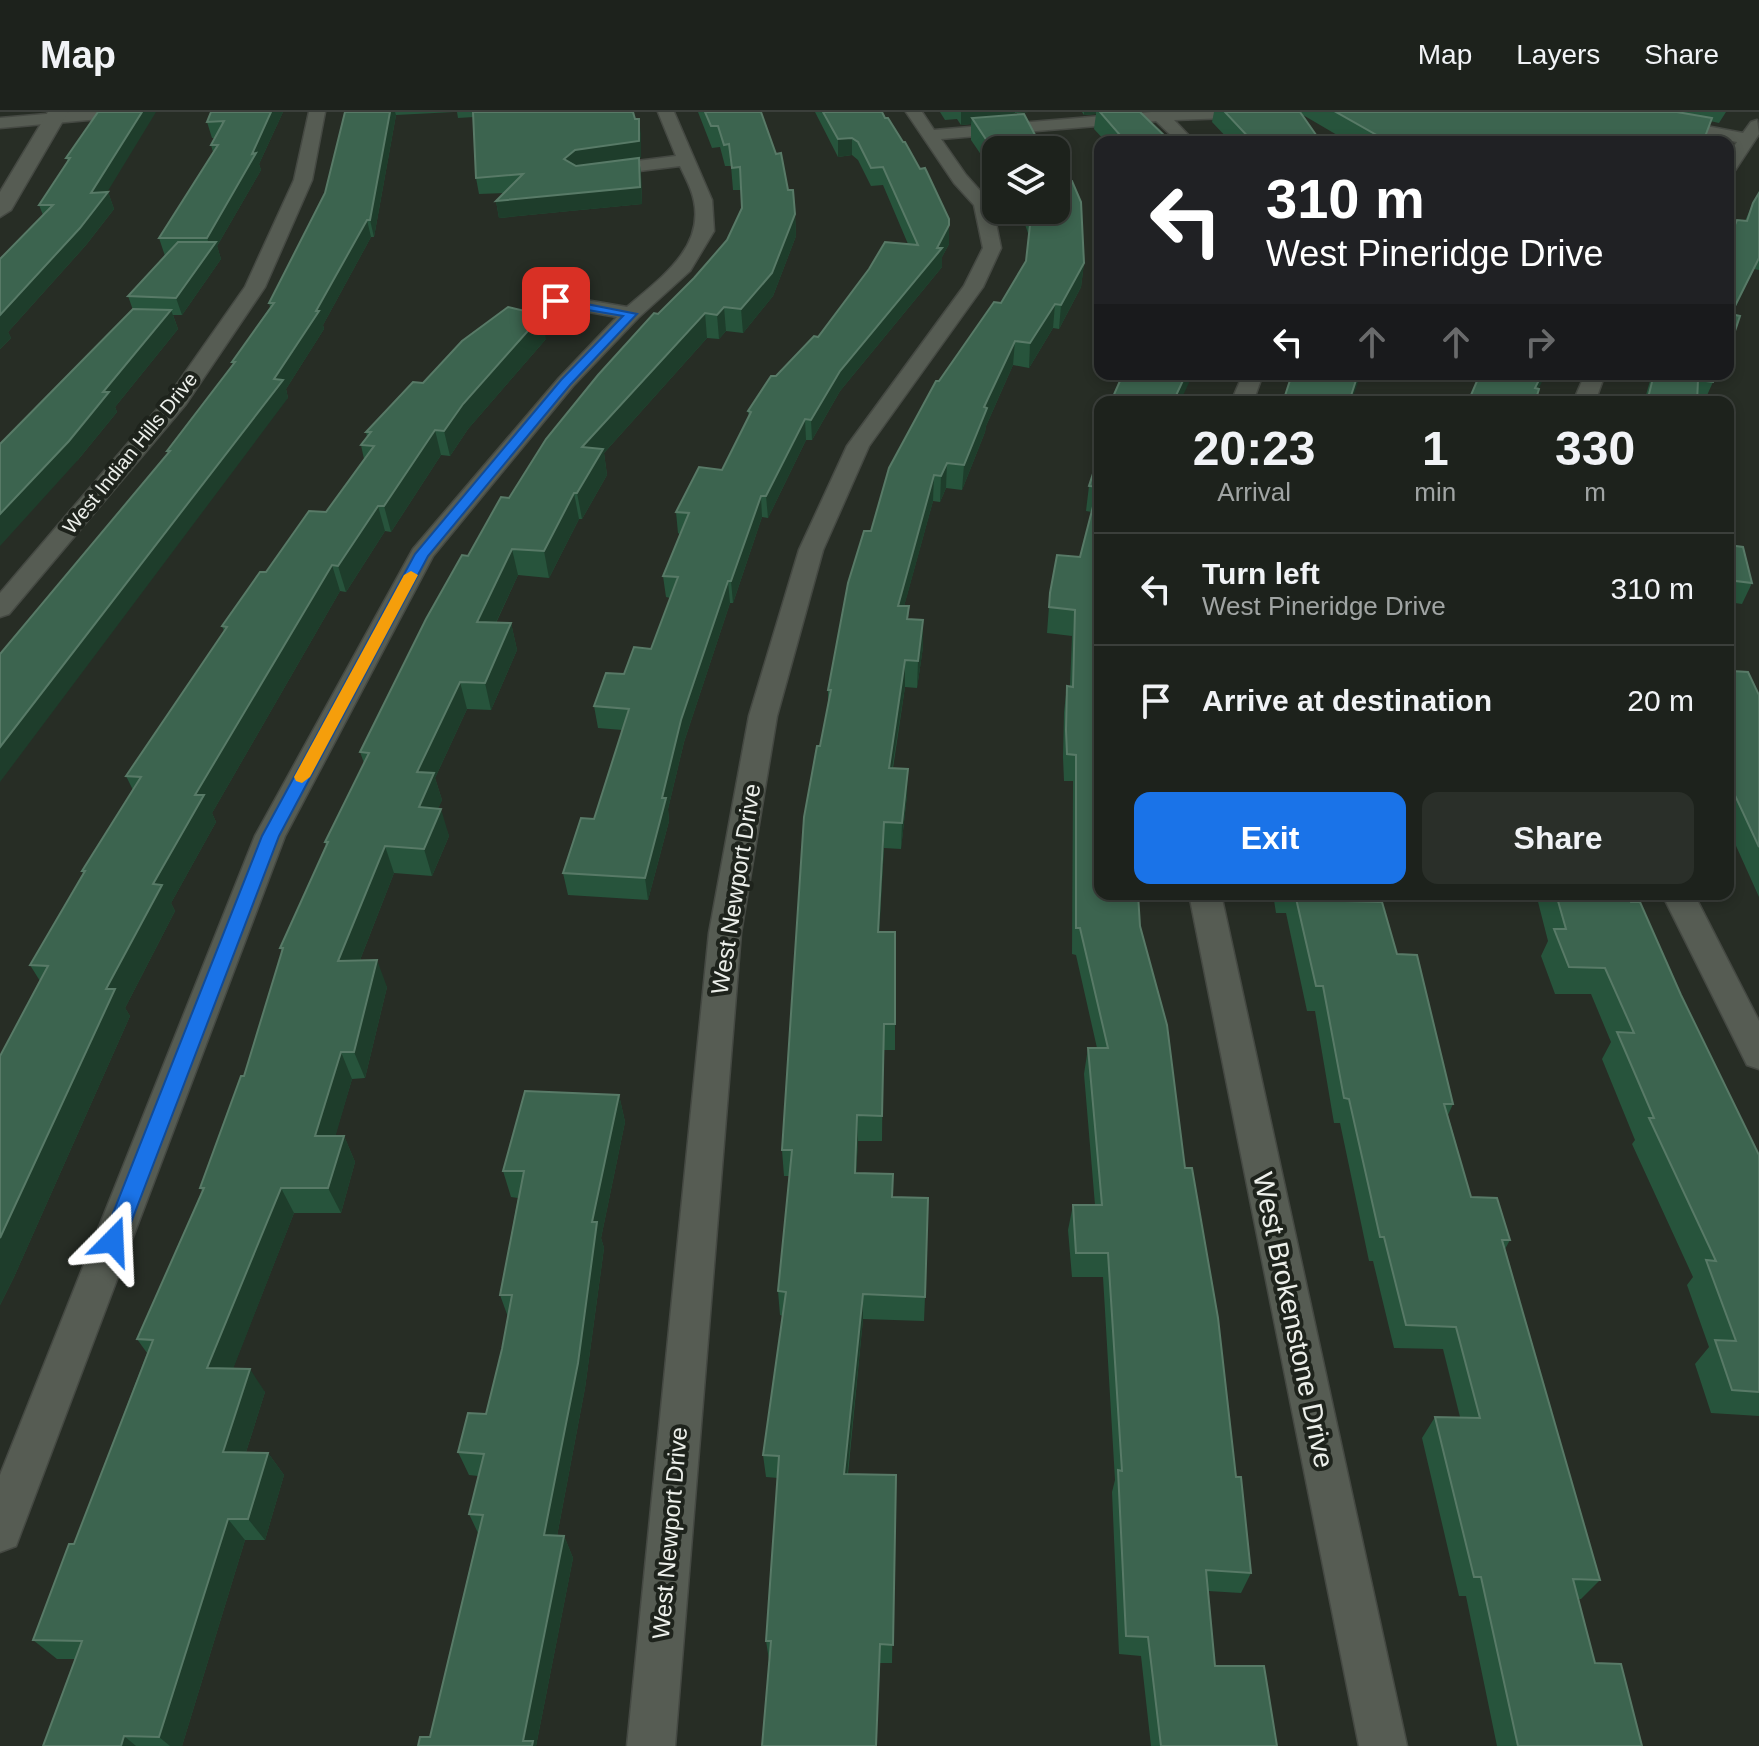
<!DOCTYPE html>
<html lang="en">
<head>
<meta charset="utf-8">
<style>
  body { margin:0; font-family:Arial,sans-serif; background:#2a2f29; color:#f1f3f6; height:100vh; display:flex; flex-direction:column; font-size:30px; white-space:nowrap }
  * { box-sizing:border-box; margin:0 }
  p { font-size:26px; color:#a0a4a3 }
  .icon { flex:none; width:44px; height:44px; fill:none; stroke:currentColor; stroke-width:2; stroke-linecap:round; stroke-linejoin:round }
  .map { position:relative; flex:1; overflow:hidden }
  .panel { position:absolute; left:1094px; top:284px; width:640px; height:504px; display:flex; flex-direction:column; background:#1d221c; border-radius:16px; box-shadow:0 4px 12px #0003,0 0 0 2px #3b3f3b }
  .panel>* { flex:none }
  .top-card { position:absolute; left:1094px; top:24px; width:640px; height:244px; border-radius:16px; box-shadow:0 4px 12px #0003,0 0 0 2px #3b3f3b; background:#202124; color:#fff; overflow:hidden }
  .fabs { position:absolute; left:982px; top:24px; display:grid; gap:16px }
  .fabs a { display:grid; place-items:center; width:88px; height:88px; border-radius:16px; background:#1d221c; box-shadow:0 4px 12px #0003,0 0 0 2px #3b3f3b; font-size:40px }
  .pin { position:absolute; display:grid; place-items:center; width:68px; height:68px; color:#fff; margin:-34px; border-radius:16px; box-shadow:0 4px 12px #0006 }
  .me { position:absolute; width:88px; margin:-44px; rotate:21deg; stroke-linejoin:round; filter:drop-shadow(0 0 6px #0008) }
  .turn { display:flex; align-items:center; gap:28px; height:168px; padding:0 40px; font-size:36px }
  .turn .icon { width:104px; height:104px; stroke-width:2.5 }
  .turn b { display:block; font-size:56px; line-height:68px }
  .lanes { display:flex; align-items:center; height:76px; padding:0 40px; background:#0003; justify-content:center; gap:40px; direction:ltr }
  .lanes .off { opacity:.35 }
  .eta { display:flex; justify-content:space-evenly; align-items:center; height:136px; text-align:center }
  .eta b { font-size:48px; font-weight:700; line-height:56px }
  .button { display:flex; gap:16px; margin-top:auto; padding:16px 40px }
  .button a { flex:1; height:92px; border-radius:16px; background:#1a73e8; color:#fff; font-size:32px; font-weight:700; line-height:92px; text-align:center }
  .button a+a { background:#2a2f29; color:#f1f3f6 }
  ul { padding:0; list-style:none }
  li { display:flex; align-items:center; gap:24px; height:112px; padding:0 40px; border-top:2px solid #3b3f3b }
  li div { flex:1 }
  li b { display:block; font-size:30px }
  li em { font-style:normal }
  header { display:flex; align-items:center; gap:48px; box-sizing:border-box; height:112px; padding:0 40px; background:#1d221c; border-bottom:2px solid #3b3f3b }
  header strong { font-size:38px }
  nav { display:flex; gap:44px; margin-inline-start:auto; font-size:28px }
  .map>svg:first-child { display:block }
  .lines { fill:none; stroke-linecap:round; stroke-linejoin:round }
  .minor-casing { stroke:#454943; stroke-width:3 }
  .tertiary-casing { stroke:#454943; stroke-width:3 }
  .minor { fill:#565c53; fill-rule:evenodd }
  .tertiary { fill:#565c53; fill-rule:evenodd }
  .wall { fill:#27543c }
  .shaded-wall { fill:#1e3d2b }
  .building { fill:#3c644f; stroke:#587a67; stroke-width:2 }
  .route { fill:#1a73e8; stroke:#114b97; stroke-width:2 }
  .slow { fill:#f59e0b }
  .labels { text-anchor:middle; stroke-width:8; stroke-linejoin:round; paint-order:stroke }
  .far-street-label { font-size:20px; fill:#ecefea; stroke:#1e231c }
  .street-label { font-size:24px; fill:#ecefea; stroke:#1e231c }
  .near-street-label { font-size:28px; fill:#ecefea; stroke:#1e231c }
</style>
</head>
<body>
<header>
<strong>Map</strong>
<nav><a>Map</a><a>Layers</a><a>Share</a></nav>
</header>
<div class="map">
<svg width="1759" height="1634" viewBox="0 0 1759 1634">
  <rect width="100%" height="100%" fill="#272d25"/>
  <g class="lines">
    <defs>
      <g id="minor">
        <path d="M69,0H130L122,5L0,16V6Z"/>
        <path d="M309,0H325L312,68L265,175L186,292L9,502L0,505V481L170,282L245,175L294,68Z"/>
        <path d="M658,0H674L712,88L714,119L690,159L638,206L573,274L433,444L285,724L22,1418L16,1434L0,1440V1363L255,724L413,437L559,266L617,205L549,193L546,189L549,185L556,183L627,195C659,167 704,137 694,89C692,77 685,65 680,54L598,64L590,59L598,54L676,44Z"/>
        <path d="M906,0H922L934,18L1151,0H1264L1256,5L1174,8L1195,30H1178L1156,9L941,27L966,63L992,92L1001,136L983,175L869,334L823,438L777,604L741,821L675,1634H627L709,821L749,604L799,438L847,334L964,174L983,136L974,93L954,71Z"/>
        <path d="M1664,6L1743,21L1751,10L1757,8L1759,22L1734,60L1728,61V44L1737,30L1658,14L1656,11Z"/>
        <path d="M1243,262H1263L1253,290H1231Z"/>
        <path d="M1585,262H1605L1595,290H1573Z"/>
        <path d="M1189,782H1221L1407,1634H1359Z"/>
        <path d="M1662,782H1694L1759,909V957L1747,953Z"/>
      </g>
      <path id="tertiary" d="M48,0H68L11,98L0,105V80Z"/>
    </defs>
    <!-- minor casing -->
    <use href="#minor" class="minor-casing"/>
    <!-- tertiary casing -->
    <use href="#tertiary" class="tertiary-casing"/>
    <!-- minor -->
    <use href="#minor" class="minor"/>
    <!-- tertiary -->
    <use href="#tertiary" class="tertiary"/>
  </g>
  <!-- wall -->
  <g class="wall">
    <path d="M98,0L107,80H108L114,97L86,133L8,220L11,226L0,237V147L43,103L39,93L68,50L66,46Z"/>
    <path d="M211,0H283L259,52L261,58L217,134L221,147L182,203H173L178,217L115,295L117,300L77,349L133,198L128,184L165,144L159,126L213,40L211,33L215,26H212L207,10Z"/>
    <path d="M345,0H454L396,3L374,125H371L323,213L324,217L286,277L288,286L168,342L167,339L233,254L232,250L270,195L269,191L325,81Z"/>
    <path d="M457,0H633L641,23V46H639L641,62L642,92L499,106L496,89L505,81L479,82L476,66L474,5L458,6Z"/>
    <path d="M698,0H761L795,102L796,124L773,184L743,221L726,219L719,227L707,226L604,341L607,363L582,407H579L549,466L518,463L496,511H511L517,538L491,598L467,597L435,666L442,688L438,696L449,724L432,764L394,761L360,848L387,875L365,966L352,967L335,1024H344L355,1050L341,1101H294L233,1256L265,1280L246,1340L268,1341L284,1363L265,1428H245L182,1634H43L75,1547H57L33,1528L74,1432L147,1241L137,1227L202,1079L200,1076L244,964L282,840L280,836L326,734L325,730L364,651L360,640L468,444L509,386L658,202L694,166L727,128L742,96L741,78H733L731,54H725L720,35L712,36Z"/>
    <path d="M815,0H882L949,132L942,145V155L840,279L812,328H806L768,406L762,405L733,491H730L684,630L668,697L669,709L648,788L568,783L563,761L594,707L622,618L598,616L594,594L651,537L670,486L666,485L663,464L680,422L678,421L676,400L722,358L749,305L748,299L776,264L818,225L908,132L883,73L871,74L858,48L852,43L838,45Z"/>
    <path d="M940,0H1029L1015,1V3L1043,38H996V55L995,53H988L971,28V12L961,13L957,7L945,8Z"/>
    <path d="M1082,0H1140L1171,30H1106L1094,17L1096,2L1084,3Z"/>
    <path d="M1214,0H1726L1719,11L1710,9L1703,30H1349L1303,3L1321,30H1231L1212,10Z"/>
    <path d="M1759,81V158L1754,157L1732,202L1730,234L1728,238V129L1745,109L1753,91Z"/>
    <path d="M1020,98H1056L1084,151L1081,175L1059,217L1053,216L1029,256L1013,253L986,314L985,320L962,378L946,376L940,390L933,389L904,494H909L908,507L923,535L917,576L905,575L893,656L907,683L901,737L884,736L879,820H895V938H883L882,1029H858L856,1061L893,1085L925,1185L924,1209L863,1207L848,1362L896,1363L892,1551H880L876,1634H762L769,1548L766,1529L778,1366L766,1365L763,1343L783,1204L780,1203L778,1179L789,1064H784L782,1038L820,634L828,592V578L871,419L939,269L1001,191L1026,149L1029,124Z"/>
    <path d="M546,227L468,317L450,344L441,343L391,420L385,419L346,480L340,479L212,701L216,710L171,791L175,799L125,896L130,904L14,1165L0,1193V944L40,869L30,853L83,762L82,759L133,678L126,664L224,519L222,514L266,460L326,400L364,347L361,333L367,325L366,320L423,271Z"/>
    <path d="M1652,262H1715L1713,270L1704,290L1697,289V290H1644Z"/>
    <path d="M1100,340V782L1140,814L1185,1056L1251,1461L1241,1481L1208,1479L1215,1554L1277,1634H1151L1141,1544L1119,1542L1112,1380L1115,1368L1103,1165H1072L1068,1118L1073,1093H1095L1084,962L1088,936H1097L1076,843L1072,842L1073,669H1064L1063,645L1064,600L1067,574H1070L1072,524L1047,521L1050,481L1080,445L1092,400L1086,399L1089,374Z"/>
    <path d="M1728,433L1752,471L1742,492L1728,490Z"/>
    <path d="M1728,546L1732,559L1759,583V785L1728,716Z"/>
    <path d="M1273,782H1344L1345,789L1397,842L1453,992L1448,1003L1471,1085L1510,1128L1505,1137L1600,1468L1581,1487H1578L1595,1551L1642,1634H1497L1466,1484H1459L1422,1326L1435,1305H1460L1443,1237L1394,1236L1373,1149H1369L1340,1011H1334L1315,899H1307L1286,801H1276Z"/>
    <path d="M1536,782H1628L1631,790L1681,883L1759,1043V1304L1711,1301L1695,1252L1709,1235L1687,1173L1693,1165L1632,1032L1635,1028L1602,947L1611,930L1591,882H1555L1541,844L1548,829Z"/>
    <path d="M619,983L625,1010L601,1126L604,1136L585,1276L557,1424H564L573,1446L536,1634H418L430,1625L478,1421L469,1402L478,1364L469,1363L458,1340L486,1302L502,1237L508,1205L500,1183L518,1086L511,1085L503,1059Z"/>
  </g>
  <!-- shaded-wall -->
  <g class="shaded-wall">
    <path d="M142,0H156L103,87L108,80L114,97L86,133L8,220L11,226L0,237V203L91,81Z"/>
    <path d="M271,0H283L259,52L261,58L217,134L221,147L182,203L176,186L211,137L207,126L252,42Z"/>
    <path d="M390,0H395L396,3L374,125L370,108Z"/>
    <path d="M961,0H1015L1014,8L972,6L971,12L961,13Z"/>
    <path d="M1084,0H1096V2L1084,3Z"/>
    <path d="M639,7L641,23V46H639L641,62L642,92L499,106L496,89L578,54L564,47L575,38Z"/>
    <path d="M852,26V43L838,45V27Z"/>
    <path d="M996,31L995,53H988L989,32Z"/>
    <path d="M795,102L796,124L773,184L743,221L741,197Z"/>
    <path d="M367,108L371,125L323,213L324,217L286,277L288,286L0,670V635L274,267L316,199Z"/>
    <path d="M949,113V132L942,145V155L840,279L812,328L811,308L840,259L937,136Z"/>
    <path d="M1759,147L1754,157L1728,211V209Z"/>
    <path d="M1084,151L1081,175L1059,217L1061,193Z"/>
    <path d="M1055,192L1053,216L1029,256L1030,231Z"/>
    <path d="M724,195L726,219L719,227L717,203Z"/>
    <path d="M171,198L178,217L115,295L117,300L77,349L0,434V402Z"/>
    <path d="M705,201L707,226L604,341L607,363L582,407L577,381L582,335Z"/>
    <path d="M542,203L546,227L468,317L450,344L444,319L463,292Z"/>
    <path d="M1015,229L1013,253L986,314L985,320L962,378L964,353L984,295Z"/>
    <path d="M1186,262H1193L1180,290H1173Z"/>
    <path d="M1358,262H1361L1351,290H1349Z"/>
    <path d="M1542,262H1546L1532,290L1535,276Z"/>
    <path d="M805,307L806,328L768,406L766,384Z"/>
    <path d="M435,318L441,343L391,420L384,394Z"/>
    <path d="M947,351L946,376L940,390L941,364Z"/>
    <path d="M934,363L933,389L897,520L898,494Z"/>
    <path d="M574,381L579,407L549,466L544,439Z"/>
    <path d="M761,384L762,405L733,491L731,469Z"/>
    <path d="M378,394L385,419L346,480L338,454Z"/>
    <path d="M512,437L518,463L484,536L477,510Z"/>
    <path d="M332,453L340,479L212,701L216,710L171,791L175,799L125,896L130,904L14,1165L0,1193V1126L106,877L153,772L195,683Z"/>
    <path d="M728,469L730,491L684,630L668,697L669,709L648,788L645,766L662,686L681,608Z"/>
    <path d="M923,508V535L917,576L918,549Z"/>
    <path d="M511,511L517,538L491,598L485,571Z"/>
    <path d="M905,548V575L888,682L889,656Z"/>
    <path d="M460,570L467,597L435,666L442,688L427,722L419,695L417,660Z"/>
    <path d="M908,657L907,683L901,737L902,711Z"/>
    <path d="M441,697L449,724L432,764L424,737Z"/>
    <path d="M884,710V736L878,847V820Z"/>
    <path d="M385,734L394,761L349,876L338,849Z"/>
    <path d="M377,848L387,875L365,966L354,940Z"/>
    <path d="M341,940L352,967L328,1050L315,1024Z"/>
    <path d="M619,983L625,1010L601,1126L604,1136L585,1276L553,1445L544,1423L592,1110Z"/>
    <path d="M857,1003L858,1029L855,1086V1061Z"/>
    <path d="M344,1024L355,1050L341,1101L328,1076Z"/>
    <path d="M281,1076L294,1101L224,1280L207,1256Z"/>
    <path d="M863,1182V1207L845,1383L844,1362Z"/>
    <path d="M250,1257L265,1280L239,1362L223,1340Z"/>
    <path d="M268,1341L284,1363L265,1428L248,1407Z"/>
    <path d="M228,1407L245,1428L182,1634H170L159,1625Z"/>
    <path d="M564,1424L573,1446L536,1634H527L523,1629Z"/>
    <path d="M124,1624L136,1634H121Z"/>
  </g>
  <!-- building -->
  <g class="building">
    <path d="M98,0H142L91,81L108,80L80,116L0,203V147L53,93H39L70,46H66Z"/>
    <path d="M211,0H271L252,42L256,41L207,126H159L218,33H211L224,9L207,10Z"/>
    <path d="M345,0H390L370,108H367L316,199H319L274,267L283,268L0,635V542L170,339H167L235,250H232L274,191H269L325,81Z"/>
    <path d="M473,0H633L635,7H639V29L575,38L564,47L576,54L639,46L640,75L496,89L523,62L476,66Z"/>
    <path d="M705,0H761L776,42L781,41L788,78H793L795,102L772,161L741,197L724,195L717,203L705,201L582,335L603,337L577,381H574L544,439L512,437L477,510L511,511L485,571L460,570L417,660L434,661L419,695L441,697L424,737L385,734L338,849L377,848L354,940H341L315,1024H344L328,1076H281L207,1256L250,1257L223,1340L268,1341L248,1407H228L159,1625L124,1624L121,1634H43L82,1529L33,1528L69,1432H74L153,1228L137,1227L204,1076H200L241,964H244L283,836H280L328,730H325L369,641L360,640L426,507L462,443L468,444L501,385L509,386L546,327L598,263L654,201L658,202L694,166L727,128L742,96L740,55L732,56L729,32L724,33L718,14H711Z"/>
    <path d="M823,0H882L885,6H888L903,30H905L920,57L925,56L949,107V113L937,136H942L840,259L811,308L805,307L766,384H761L731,469H728L681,608L662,686H666L645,766L563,761L581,706L594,707L629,597L594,594L606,561L624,562L634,535L651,537L678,465L663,464L689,401L676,400L699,355L722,358L751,300L748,299L771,264H776L814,224L818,225L869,157L885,130L918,133L883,55L871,56L858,30L852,26L838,27Z"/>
    <path d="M1100,0H1140L1171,30H1126Z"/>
    <path d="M1225,0H1300L1321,30H1253Z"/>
    <path d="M1336,0H1677L1712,6L1703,30H1389Z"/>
    <path d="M1024,2L1043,38H999L996,31L989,32L972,6Z"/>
    <path d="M1056,63L1060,70L1072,69L1081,90L1084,151L1061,193L1055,192L1030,231L1015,229L984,295L987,296L964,353L947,351L941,364L934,363L898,494H909L907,507L923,508L918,549L905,548L889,656L908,657L902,711L884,710L878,820H895V912H884L882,1004L857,1003L855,1061L893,1062L892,1085L928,1086L925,1185L863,1182L844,1362L896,1363L893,1533L880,1532L876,1634H762L771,1529H766L779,1344L763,1343L786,1180L778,1179L792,1038H782L804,705L817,634H820L831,578H828L848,471L864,419H871L889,356L936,269H939L994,190L1001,191L1026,149L1031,104L1029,98H1056Z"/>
    <path d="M1759,81V146L1731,202L1740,204L1730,234L1728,233V129L1737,108L1747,109L1753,91Z"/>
    <path d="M178,130H216L176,186L128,184Z"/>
    <path d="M508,195L542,203L463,292L444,319L435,318L384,394H378L338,454L332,453L195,683H204L153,772L162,773L106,877H115L0,1126V944L48,854L30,853L85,759H82L141,665L126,664L227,515L222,514L260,460H266L309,399L326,400L374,334L361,333L371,320H366L413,270L423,271L462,229Z"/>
    <path d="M133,197L171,198L103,280H109L69,329L0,402V332Z"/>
    <path d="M1123,262H1186L1173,290H1116L1117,288L1112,287Z"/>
    <path d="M1292,262H1358L1349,290H1283Z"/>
    <path d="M1480,262H1542L1535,276L1539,277L1535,290H1468Z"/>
    <path d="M1654,262H1714L1713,270L1698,268L1697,290H1647Z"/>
    <path d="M1100,340V782H1138L1140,814L1167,913L1185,1056H1192L1218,1206L1236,1365H1241L1251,1461L1206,1458L1215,1554H1264L1277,1634H1161L1148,1525L1126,1524L1118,1358L1122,1359L1108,1141H1076L1073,1093H1102L1088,936H1108L1080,816H1076V643L1067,642L1066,618L1067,574L1073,575L1075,498L1049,495L1050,481L1057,443L1080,445L1098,375L1089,374Z"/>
    <path d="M1728,433L1743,435L1752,471L1728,468Z"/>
    <path d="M1728,546L1732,559L1748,560L1759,583V735L1733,679H1728Z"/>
    <path d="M1295,782H1344L1345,789L1382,790L1397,842L1417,843L1453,992H1444L1471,1085L1497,1086L1510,1128H1502L1600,1468L1573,1467L1595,1551L1621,1552L1642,1634H1518L1481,1465H1474L1435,1305L1480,1306L1456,1215L1406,1213L1384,1125H1380L1349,987L1344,986L1323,874H1316Z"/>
    <path d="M1556,782H1628L1631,790H1640L1681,883L1759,1043V1280L1732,1278L1715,1228L1736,1229L1706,1148L1716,1149L1649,1006H1654L1617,920L1634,921L1605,856L1569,855L1554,817H1566Z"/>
    <path d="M525,979L619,983L592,1110H597L578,1251L544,1423L564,1424L523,1629H533L532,1634H418L420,1625H430L483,1403L469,1402L484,1342L458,1340L468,1301L486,1302L502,1237L512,1183H500L524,1059H503Z"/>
  </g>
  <!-- route -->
  <path class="route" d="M556,186L637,202L570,273L428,444L279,724L124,1129L120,1135L113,1138L105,1135L102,1129L262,724L415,442L561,268L623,204L552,192V187Z"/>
  <!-- slow -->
  <path class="slow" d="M411,459L418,463L310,665L302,671L296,669L294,665L404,463Z"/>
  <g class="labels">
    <!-- far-street labels -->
    <g class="far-street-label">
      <text transform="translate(130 341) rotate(-51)" y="7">West Indian Hills Drive</text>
    </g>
    <!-- street labels -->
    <g class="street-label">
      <text transform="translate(736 777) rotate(-81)" y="8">West Newport Drive</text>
      <text transform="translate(670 1421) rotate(-85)" y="8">West Newport Drive</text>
    </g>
    <!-- near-street labels -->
    <g class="near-street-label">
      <text transform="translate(1294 1208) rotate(78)" y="10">West Brokenstone Drive</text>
    </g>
  </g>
</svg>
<div class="fabs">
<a><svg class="icon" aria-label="layers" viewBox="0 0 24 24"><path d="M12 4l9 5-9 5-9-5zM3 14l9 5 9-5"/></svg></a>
</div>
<div class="pin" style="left:556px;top:189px;background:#d93025"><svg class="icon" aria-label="arrive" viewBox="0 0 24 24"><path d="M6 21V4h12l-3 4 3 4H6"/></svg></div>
<svg class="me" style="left:113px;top:1129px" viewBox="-20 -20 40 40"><path d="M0-17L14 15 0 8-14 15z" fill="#1a73e8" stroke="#fff" stroke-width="4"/></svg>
<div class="top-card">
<div class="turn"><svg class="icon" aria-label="left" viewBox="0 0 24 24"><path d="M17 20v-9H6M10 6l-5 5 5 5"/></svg><div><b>310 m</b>West Pineridge Drive</div></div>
<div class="lanes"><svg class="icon" aria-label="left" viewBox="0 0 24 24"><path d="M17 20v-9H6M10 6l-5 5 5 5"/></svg><svg class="icon off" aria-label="ahead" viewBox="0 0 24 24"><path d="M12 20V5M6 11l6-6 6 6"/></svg><svg class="icon off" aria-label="ahead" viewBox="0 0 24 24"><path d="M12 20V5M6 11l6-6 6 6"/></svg><svg class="icon off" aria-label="right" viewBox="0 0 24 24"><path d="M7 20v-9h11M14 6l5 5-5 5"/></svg></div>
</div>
<section class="panel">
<div class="eta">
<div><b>20:23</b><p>Arrival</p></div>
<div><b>1</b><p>min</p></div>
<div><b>330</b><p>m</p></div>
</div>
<ul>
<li><svg class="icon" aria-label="left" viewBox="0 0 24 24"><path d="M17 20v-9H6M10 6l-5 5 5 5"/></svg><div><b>Turn left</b><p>West Pineridge Drive</p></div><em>310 m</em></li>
<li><svg class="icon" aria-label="arrive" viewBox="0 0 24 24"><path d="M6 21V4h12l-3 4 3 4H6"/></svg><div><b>Arrive at destination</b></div><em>20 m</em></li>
</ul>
<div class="button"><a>Exit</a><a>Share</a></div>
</section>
</div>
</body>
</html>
